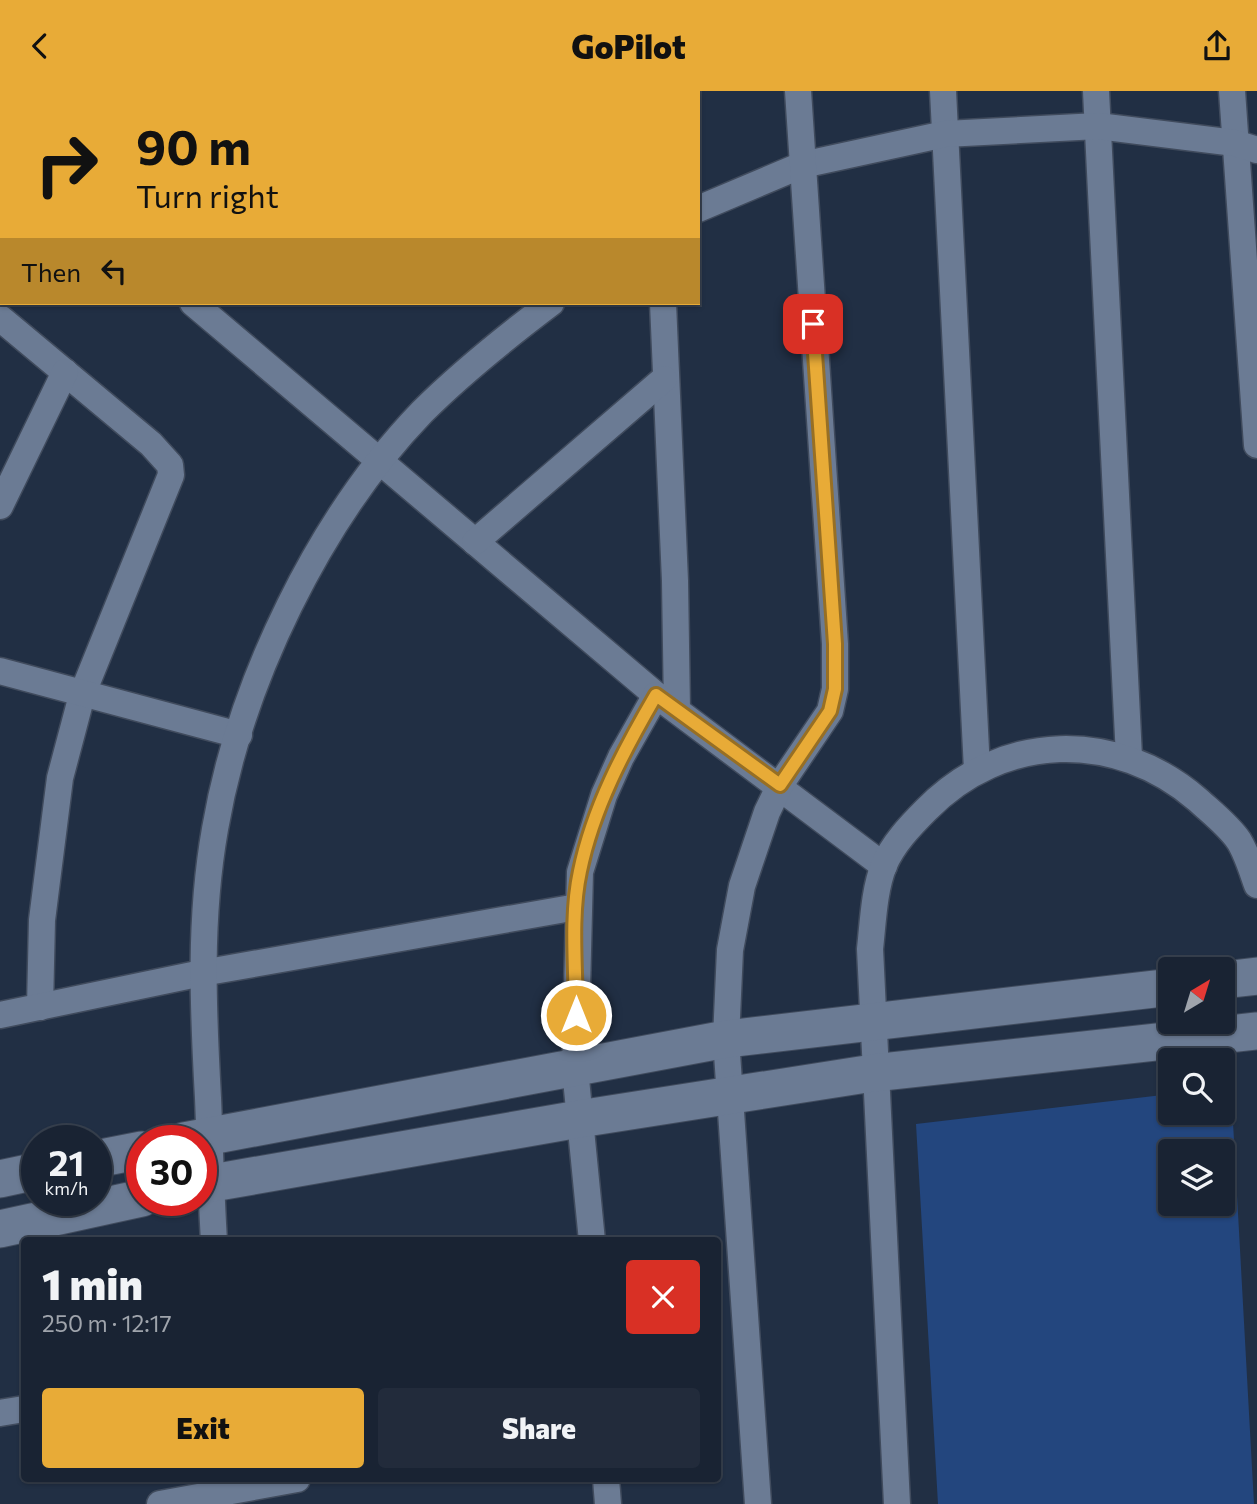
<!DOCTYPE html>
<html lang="en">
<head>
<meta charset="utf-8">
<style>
  body { margin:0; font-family:Commissioner,sans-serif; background:#222b3b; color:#f1f3f6; height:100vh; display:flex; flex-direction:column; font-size:26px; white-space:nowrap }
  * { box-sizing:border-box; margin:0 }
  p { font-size:23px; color:#9fa4ac }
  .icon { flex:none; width:38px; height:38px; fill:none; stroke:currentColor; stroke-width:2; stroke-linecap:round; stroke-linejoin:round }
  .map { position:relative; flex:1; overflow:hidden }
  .side { position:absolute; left:21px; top:1146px; width:700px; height:245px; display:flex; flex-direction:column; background:#192333; border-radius:7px; box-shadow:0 2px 5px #0004,0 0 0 2px #37404e }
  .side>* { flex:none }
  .guide { position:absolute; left:0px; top:0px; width:700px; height:214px; box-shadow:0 2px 5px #0004,0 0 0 2px #37404e; background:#e8ab37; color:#111; overflow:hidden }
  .needle { width:46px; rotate:38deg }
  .buttons { position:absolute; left:1158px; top:866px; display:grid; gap:14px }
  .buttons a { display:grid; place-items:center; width:77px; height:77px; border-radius:7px; background:#192333; box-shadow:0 2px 5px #0004,0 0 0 2px #37404e; font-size:35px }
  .speed { position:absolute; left:21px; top:1034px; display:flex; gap:14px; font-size:35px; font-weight:700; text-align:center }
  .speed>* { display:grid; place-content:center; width:91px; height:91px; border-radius:50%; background:#192333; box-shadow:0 2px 5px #0004,0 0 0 2px #37404e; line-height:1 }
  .speed small { font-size:18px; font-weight:400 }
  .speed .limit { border:10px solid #d22; background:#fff; color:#111 }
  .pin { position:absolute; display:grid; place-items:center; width:60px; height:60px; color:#fff; margin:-30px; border-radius:14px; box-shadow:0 4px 10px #0006 }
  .me { position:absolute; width:77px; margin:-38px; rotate:0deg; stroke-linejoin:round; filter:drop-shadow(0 0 5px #0008) }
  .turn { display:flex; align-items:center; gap:24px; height:147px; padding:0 21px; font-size:32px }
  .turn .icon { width:91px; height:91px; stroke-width:2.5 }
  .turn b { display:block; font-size:49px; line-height:60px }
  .then { display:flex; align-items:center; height:66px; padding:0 21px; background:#0003; gap:14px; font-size:26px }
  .round { display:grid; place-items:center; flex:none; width:74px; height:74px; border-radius:7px; background:#222b3b }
  .head { display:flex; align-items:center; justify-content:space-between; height:119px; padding:0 21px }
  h1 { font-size:42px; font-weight:800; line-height:52px }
  .cta { display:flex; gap:14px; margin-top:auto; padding:14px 21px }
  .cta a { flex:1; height:80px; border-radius:7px; background:#e8ab37; color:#111; font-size:28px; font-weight:800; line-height:80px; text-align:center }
  .cta a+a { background:#222b3b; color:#f1f3f6 }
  header { display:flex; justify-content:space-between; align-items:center; height:91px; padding:0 21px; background:#e8ab37; color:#111; font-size:32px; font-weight:800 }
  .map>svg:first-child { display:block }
  .green { fill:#23467e; fill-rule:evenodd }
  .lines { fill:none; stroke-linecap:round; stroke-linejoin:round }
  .street-casing { stroke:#404b5d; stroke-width:29 }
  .secondary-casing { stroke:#404b5d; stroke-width:39 }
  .street { stroke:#6b7b94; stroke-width:26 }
  .secondary { stroke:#6b7b94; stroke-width:37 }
  .route-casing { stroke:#976f24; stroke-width:18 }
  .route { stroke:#e8ab37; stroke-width:12 }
</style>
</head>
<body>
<header><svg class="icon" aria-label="back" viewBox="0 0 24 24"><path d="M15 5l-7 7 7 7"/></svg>GoPilot<svg class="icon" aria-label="share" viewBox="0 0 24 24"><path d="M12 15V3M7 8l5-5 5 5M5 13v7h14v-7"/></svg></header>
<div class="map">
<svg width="1257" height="1413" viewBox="0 0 1257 1413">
  <rect width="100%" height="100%" fill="#212f44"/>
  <!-- green -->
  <path class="green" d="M1231,995L1254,1413H938L916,1033L1171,1003V1022H1223V996ZM1171,1060H1223V1113H1171Z"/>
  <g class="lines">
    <defs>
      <g id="street">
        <path d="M182,0L184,2"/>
        <path d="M653,0L654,2"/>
        <path d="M943,0L977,679"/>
        <path d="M1096,0L1129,666"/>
        <path d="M1232,0L1257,354"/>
        <path d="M349,2L351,0"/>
        <path d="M586,2L588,0"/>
        <path d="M0,47L2,48"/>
        <path d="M698,118L802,74L945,43L1098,35L1235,52L1257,59"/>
        <path d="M193,212L656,604L884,775"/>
        <path d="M663,212L675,490L677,619"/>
        <path d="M0,227L151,353L170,374L171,384L82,604L60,687L42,829L40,916"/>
        <path d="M0,415L65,281"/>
        <path d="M475,451L664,288"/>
        <path d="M0,580L239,644"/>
        <path d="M0,924L202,882L577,816"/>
        <path d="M214,1150C211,1102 210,1055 208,1007C203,917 199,828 215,738C240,592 319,428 422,321C462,281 506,246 551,212"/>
        <path d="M592,1150L575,978L580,781L604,704L621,666L656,604"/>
        <path d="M0,1322L24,1318"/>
        <path d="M606,1388L608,1413"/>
        <path d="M160,1413L297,1388"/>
        <path d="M758,1413L726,948L730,859L742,795L767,721L780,694L830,620L835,598V553L798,0"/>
        <path d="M897,1413L870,858C873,831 874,799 884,774C893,753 910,735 926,719C1002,641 1116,638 1198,709C1211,721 1229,735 1239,750C1247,763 1252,780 1257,794"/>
      </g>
      <g id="secondary">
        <path d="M1223,889L1257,885"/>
        <path d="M184,1050L726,948L1171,896"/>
        <path d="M96,1068L142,1059"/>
        <path d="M0,1088L37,1080"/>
        <path d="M201,1094L579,1028L873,982L1257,940"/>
        <path d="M0,1138L142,1107"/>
      </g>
    </defs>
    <!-- street casing -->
    <use href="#street" class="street-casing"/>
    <!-- secondary casing -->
    <use href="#secondary" class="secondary-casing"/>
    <!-- street -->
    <use href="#street" class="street"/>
    <!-- secondary -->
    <use href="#secondary" class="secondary"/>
  </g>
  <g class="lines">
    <defs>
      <path id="route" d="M576,924C576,878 570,826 580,780C593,717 624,659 656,604L780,694L830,620L835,598V553L813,233"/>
    </defs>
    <!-- route casing -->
    <use href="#route" class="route-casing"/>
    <!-- route -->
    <use href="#route" class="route"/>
  </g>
</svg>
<div class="buttons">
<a><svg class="needle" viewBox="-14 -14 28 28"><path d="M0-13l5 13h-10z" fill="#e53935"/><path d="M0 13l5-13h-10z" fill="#9fa4ac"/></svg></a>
<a><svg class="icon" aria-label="search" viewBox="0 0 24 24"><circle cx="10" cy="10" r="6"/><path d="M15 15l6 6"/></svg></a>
<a><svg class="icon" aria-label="layers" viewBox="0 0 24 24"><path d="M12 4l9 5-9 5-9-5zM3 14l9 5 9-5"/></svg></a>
</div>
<div class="speed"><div>21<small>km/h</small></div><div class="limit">30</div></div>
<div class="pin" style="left:813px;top:233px;background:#d93025"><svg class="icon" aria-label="arrive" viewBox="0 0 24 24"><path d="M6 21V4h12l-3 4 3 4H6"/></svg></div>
<svg class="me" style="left:576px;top:924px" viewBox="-20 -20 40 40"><circle r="17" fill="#e8ab37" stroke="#fff" stroke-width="3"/><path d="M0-11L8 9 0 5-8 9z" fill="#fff"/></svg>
<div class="guide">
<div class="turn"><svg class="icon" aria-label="right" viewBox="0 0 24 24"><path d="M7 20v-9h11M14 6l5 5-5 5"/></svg><div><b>90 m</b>Turn right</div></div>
<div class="then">Then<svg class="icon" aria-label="left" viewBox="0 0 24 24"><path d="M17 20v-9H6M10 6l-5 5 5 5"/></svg></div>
</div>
<section class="side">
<div class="head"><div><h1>1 min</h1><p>250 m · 12:17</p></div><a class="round" style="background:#d93025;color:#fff"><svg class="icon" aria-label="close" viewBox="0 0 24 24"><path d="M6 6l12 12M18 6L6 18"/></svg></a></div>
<div class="cta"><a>Exit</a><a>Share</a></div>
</section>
</div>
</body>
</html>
